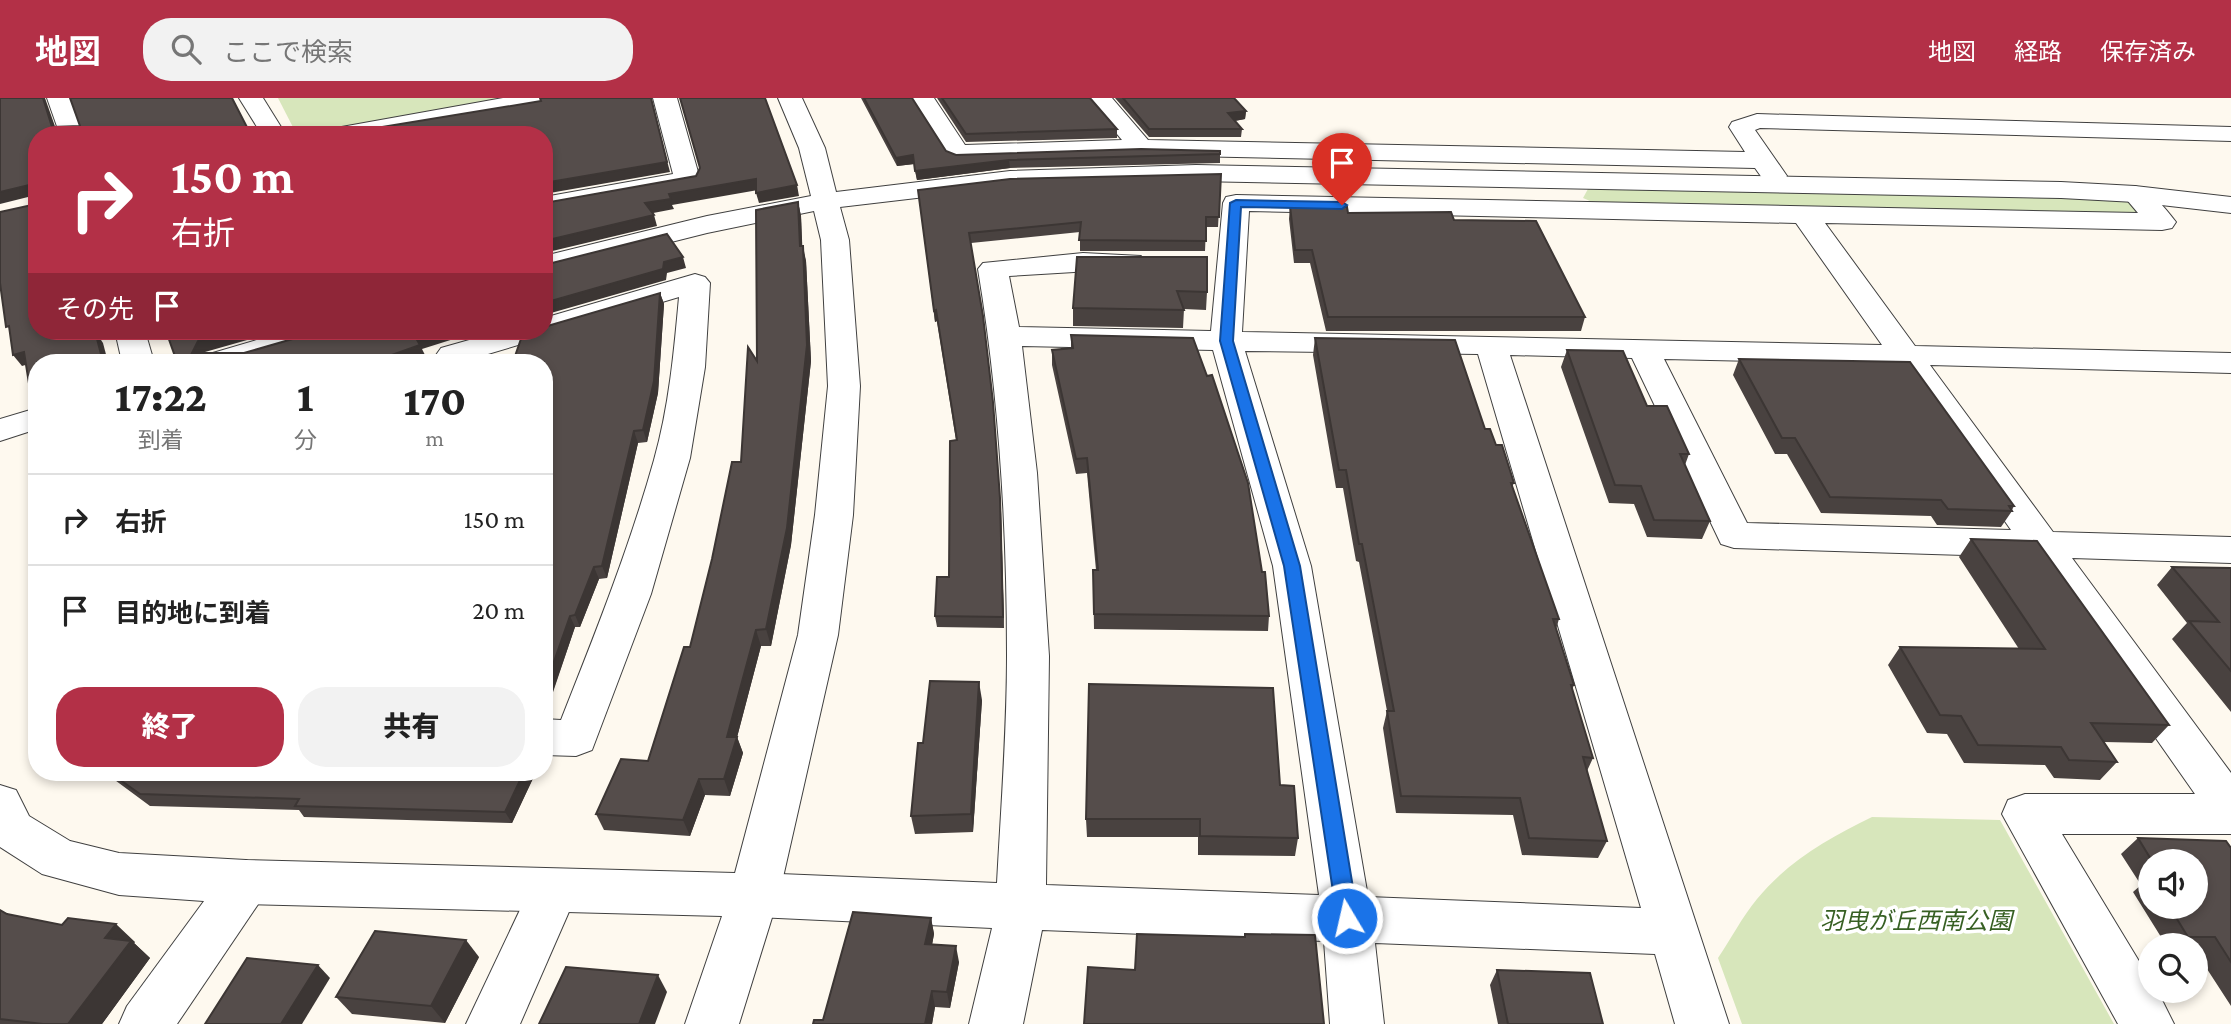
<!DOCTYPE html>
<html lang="ja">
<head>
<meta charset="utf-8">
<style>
  body { margin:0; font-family:"Crimson Pro","Noto Sans JP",serif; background:#f2f2f2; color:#222; height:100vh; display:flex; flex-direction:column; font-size:26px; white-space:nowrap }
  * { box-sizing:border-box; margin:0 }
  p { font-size:23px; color:#767676 }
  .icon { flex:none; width:38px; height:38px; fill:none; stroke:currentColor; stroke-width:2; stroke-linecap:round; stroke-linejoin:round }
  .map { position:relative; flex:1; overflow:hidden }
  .drawer { position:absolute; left:28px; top:256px; width:525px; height:427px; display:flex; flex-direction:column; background:#fff; border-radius:28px; box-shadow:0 4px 10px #0003 }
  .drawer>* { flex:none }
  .guide { position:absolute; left:28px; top:28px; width:525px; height:214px; border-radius:28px; box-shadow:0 4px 10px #0003; background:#b33047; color:#fff; overflow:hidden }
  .tools { position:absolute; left:2138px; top:751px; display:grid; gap:14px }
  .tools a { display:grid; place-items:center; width:70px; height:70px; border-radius:50%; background:#fff; box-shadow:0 4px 10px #0003; font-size:35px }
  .pin { position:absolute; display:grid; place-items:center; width:60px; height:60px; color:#fff; margin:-72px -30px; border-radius:50% 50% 50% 0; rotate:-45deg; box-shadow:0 0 7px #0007 }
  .pin .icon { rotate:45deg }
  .me { position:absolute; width:77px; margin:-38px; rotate:351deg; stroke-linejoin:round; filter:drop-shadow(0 0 5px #0008) }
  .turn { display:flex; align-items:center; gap:24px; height:147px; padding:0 28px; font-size:32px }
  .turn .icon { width:91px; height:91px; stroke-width:2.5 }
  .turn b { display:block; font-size:49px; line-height:60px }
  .then { display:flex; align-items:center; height:66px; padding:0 28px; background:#0003; gap:14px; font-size:26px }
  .eta { display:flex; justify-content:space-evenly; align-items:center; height:119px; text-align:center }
  .eta b { font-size:42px; font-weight:800; line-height:49px }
  .cta { display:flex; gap:14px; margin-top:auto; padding:14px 28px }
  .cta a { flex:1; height:80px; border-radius:28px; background:#b33047; color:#fff; font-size:28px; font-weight:800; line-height:80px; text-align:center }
  .cta a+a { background:#f2f2f2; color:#222 }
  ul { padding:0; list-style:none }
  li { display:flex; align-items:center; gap:21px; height:91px; padding:0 28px; border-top:2px solid #e0e0e0 }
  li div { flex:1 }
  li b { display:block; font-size:26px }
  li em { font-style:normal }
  header { display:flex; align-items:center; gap:42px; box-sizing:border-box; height:98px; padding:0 35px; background:#b33047; color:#fff }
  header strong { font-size:33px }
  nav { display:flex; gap:38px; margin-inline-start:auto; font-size:24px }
  .search { width:490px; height:63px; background:#f2f2f2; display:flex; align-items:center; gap:18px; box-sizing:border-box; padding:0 24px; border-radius:28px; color:#767676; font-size:26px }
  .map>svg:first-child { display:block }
  .green { fill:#d7e6bb }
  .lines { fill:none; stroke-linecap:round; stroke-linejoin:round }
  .minor-casing { stroke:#404040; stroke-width:2 }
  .tertiary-casing { stroke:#404040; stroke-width:2 }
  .minor { fill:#fff; fill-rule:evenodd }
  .tertiary { fill:#fff; fill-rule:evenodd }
  .wall { fill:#494240; fill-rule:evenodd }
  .shaded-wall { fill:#3c3634 }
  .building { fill:#554d4b; stroke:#3c3634; stroke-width:2 }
  .route { fill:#1a73e8; stroke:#114b97; stroke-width:2 }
  .labels { text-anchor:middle; stroke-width:7; stroke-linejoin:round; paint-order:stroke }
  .near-park-label { font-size:24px; font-style:italic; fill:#376023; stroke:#fff }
</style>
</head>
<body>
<header>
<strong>地図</strong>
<div class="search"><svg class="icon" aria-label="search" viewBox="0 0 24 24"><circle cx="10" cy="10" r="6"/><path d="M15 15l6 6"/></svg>ここで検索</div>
<nav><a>地図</a><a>経路</a><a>保存済み</a></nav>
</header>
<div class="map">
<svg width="2231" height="926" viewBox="0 0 2231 926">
  <rect width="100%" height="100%" fill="#fef9ef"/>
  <!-- green -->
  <g class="green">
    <path d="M278,0H513L301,37H297Z"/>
    <path d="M1588,91L2120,101L2138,109L2140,117L1597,106L1583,100Z"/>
    <path d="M1872,719L2000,722L2114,926H1742L1718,860C1731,841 1742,819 1757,801C1788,763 1829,740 1872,719Z"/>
  </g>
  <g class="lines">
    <defs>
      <g id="minor">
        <path d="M47,0H71L84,37H60Z"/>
        <path d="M239,0H263L286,37H262Z"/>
        <path d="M503,0H555L551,5L543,7L378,37H324L327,32L336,30Z"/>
        <path d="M653,0H677L700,81L696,87L544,115V99L673,76Z"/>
        <path d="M910,0H934L965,47L1122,42L1087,0H1112L1148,42L1745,54L1729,29L1732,24L1757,16L2231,29V43L1760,30L1755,32L1787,78L1783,84L1774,86L1765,84L1755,70L1141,57L958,63L949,60Z"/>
        <path d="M2135,88C2151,92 2166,111 2176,124L2172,130L2162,132L1825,125L1915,248L2231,255V275L1930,267L2053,434L2231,439V465L2072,460L2231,675V736H2062L2151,883V892H2157L2174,926H2118L2002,716L2008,702L2025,696H2195L2029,459L1734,450L1721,446L1632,260L1510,257L1729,926H1675L1655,856L1375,845L1384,926H1330L1324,843L1042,832L1023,926H969L992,830L754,819L737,813L729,797L737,781L754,775L997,785C1001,710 1007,633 1007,557C1007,428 999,298 978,171L983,165L1083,155L1141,158L1145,164L1141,170L1009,178L1019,229L1211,233L1223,105L1226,99L1236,97L2138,115L2122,96L2126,90ZM1249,113L1796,125L1882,247L1242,234ZM1022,248L1213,252L1273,468L1319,797L1046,787L1049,558L1037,375ZM1245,253L1478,256L1641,810L1368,799L1311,468ZM1664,261L1895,266L2011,432L1747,425Z"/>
        <path d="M695,176L705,179L710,185L705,269L690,360L651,496L592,652L576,658L544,657V621L561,622C595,536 629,451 654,362C669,309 674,254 679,199L461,264H441L436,257L441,250L501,233H544V220Z"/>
        <path d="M115,233H145L154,264H122Z"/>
        <path d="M246,762L263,769L270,784L263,799L177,926H119L127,908L229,769Z"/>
        <path d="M553,771L570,778L578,793L520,926H466L536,778Z"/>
      </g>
      <g id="tertiary">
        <path d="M778,0H802L825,50L836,94L1010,73L1196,67L2061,84L2135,88L2231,99V115L2135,104L2061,100L1196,83L1010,89L840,109L849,142L860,288L853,417L838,537L779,797L739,926H685L722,818L246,806L119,797L42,776L0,749V687L16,692L29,718L70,743L119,755L246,762L735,775L798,537L815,417L828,288L821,142L814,113L707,135L544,176V158L707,118L811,98L799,50Z"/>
        <path d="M287,233H335L330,240L250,264H201L206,257Z"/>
        <path d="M37,310V331L0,343V321Z"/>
      </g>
    </defs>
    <!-- minor casing -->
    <use href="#minor" class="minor-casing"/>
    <!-- tertiary casing -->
    <use href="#tertiary" class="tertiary-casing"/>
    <!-- minor -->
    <use href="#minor" class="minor"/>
    <!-- tertiary -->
    <use href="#tertiary" class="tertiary"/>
  </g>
  <!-- wall -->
  <g class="wall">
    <path d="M861,0H912L946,53L956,57L1220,53V65L1010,70L917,82L914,66L897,68Z"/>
    <path d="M937,0H1090L1117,31V40L966,44Z"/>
    <path d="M1115,0H1234L1246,13L1245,21L1235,23L1242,31L1241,39H1149Z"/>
    <path d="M1221,76L1218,129H1206L1205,153H1080V134L971,145L1001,412L1004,530L937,529L935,518L949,479L956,342L937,223L935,224L918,92Z"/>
    <path d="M798,104L801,118L802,148L806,163L811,263L791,447L771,548H761L737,639L743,655L730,698L705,697L690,738L604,732L596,716L648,663L690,549L741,364L757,263Z"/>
    <path d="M1290,108L1348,115L1454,122L1585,219L1581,233H1326L1310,165H1294L1289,121Z"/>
    <path d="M1077,159L1207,194L1206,212L1184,211L1183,230L1073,228V210Z"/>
    <path d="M660,195L664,206L658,295L647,344L638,345L607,480L599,481L580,529H575L545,618L544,264Z"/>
    <path d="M1071,237L1262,474L1269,518L1268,533L1094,531L1093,472H1096L1087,375L1076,376L1052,267V252L1071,251Z"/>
    <path d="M1315,240L1485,331L1496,347L1514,385L1512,389L1559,521L1556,531L1574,587L1572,592L1593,660L1587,673L1607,743L1598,760L1522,757L1513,717L1396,715L1383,630L1387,613L1359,464L1356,463L1343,390H1336L1313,257Z"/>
    <path d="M1567,252L1647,308L1689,356L1685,367L1710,423L1702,441L1647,439L1634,406L1609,405L1561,269Z"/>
    <path d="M1739,261L2014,408L2012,412V413L2001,429L1937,427L1931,418L1821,415L1787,356H1775L1733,277Z"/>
    <path d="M1971,441L2169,627L2152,645L2104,644L2117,664L2100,682L2054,680L2045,667L1964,665L1947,636L1927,635L1888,567L1900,549L2019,551L1959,459Z"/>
    <path d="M2172,469L2231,470V614L2172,541L2187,525L2157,487Z"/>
    <path d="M982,602L973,734L915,736L911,718L923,645Z"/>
    <path d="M104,674H536L512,725L304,719L299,712L150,708Z"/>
    <path d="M1280,687L1298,740L1295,758L1198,757V739H1087L1086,721Z"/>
    <path d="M2138,740L2231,750V908L2196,854V847H2166L2133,794L2141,787L2121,756ZM2151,763H2196V808H2151Z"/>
    <path d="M0,812L7,816L135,844L134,845L150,860L102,926H0Z"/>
    <path d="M931,820L934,836L932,847L959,864L950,910L935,909L932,926H813L823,922Z"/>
    <path d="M479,859L445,925L352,916L336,899Z"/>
    <path d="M1497,872L1603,926H1498L1490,887Z"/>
  </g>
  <!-- shaded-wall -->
  <g class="shaded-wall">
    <path d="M43,0H45L58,37L52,29Z"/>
    <path d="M651,0L670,74L544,96V85Z"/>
    <path d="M1246,13L1245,21L1228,24V15Z"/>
    <path d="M913,57L914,66L897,68L896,60Z"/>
    <path d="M1009,62L1010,70L917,82L915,73Z"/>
    <path d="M756,81L758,92L672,107L674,111L648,116L645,105L669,96Z"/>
    <path d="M29,87L36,97L0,106V94Z"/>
    <path d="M797,87L799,98L759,105L756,95Z"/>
    <path d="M798,104L801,118L803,164L800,148Z"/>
    <path d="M654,117L657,128L544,155V143Z"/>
    <path d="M803,148L806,163L811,263L791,447L771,548L766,531Z"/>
    <path d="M683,159L686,170L667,175L666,182L544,217V205L664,164Z"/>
    <path d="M660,195L664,206L658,295L647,344L643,332Z"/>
    <path d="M936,212L937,223L935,224L934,213Z"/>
    <path d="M95,233L103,245L108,264H103Z"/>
    <path d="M234,233H279L205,254L192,255L198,243Z"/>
    <path d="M439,233H479L422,251L426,259L409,264H385L383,260L416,240Z"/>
    <path d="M24,254L32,265L22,268L13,257Z"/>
    <path d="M993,304L1001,412L1004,530L1003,519Z"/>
    <path d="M634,333L638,345L607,480L602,468Z"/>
    <path d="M594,469L599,481L580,529L575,517Z"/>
    <path d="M570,518L575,529L544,619V592Z"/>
    <path d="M756,532L761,548L734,651L737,639L743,655L730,698L724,681L727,639Z"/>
    <path d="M979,584L982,602L973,734L971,716Z"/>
    <path d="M524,674H536L512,725L505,714Z"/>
    <path d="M699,681L705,697L690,738L683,722Z"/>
    <path d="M931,820L934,836L929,863L925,846Z"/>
    <path d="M116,826L135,844L134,845L150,860L102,926H68L105,840Z"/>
    <path d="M466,842L479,859L445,925L431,908Z"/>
    <path d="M956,848L959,864L950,910L947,894Z"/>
    <path d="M318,867L330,880L302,926H281Z"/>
    <path d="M658,877L667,894L655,926H639Z"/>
    <path d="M932,893L935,909L932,926H925Z"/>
  </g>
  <!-- building -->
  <g class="building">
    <path d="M0,0H43L52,29L80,28L70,0H232L251,37H37V233H88L89,235L95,233L103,264H37V336L24,254L13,257L9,228L6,229L0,185V114L32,107L33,89L29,87L0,94Z"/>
    <path d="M540,0H651L667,64L544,85V37H331L360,29L370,31L541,3Z"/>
    <path d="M680,0H765L797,87L756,95V81L669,96L671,101L645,105L654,117L544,143V105L696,78L700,70Z"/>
    <path d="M864,0H912L946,53L956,57L1141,51L1220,53V56L1009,62L915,73L913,57L896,60Z"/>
    <path d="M942,0H1090L1117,31L966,36Z"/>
    <path d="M1123,0H1234L1246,13L1228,15L1242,31H1149Z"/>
    <path d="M1221,76L1219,119H1206V143L1079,142L1081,124L969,135L983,218L993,304L1000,400L1003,519L935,518L937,479H949L950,343L957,342L936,212L934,213L918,92L1010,81Z"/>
    <path d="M798,104L800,148H803L807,247L787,430L766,531L756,532L727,639H737L724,681H699L683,722L596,716L621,661L648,663L684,549H690L712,461L732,364H741L748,249L757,263L756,112Z"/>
    <path d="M1290,108L1347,109L1348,115L1451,114L1454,122L1536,123L1585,219H1328L1312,152H1295Z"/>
    <path d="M667,136L683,159L664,164L663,171L544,205V167Z"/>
    <path d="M1077,159H1207V194L1177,193L1184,212L1073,210Z"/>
    <path d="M660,195L654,283L643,332L634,333L602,468L594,469L575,517L570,518L544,592V264H513L523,235L533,233H544V229Z"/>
    <path d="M166,233H234L198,243L192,255H244L320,233H439L416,240L420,247L383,260L385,264H177Z"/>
    <path d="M1071,237L1193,240L1207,278L1212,277L1248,385L1262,474H1265L1269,518L1094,516L1093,472H1098L1087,360L1076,361L1052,252L1073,250Z"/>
    <path d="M1315,240L1455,242L1485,331H1490L1496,347H1502L1514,385H1511L1559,521H1553L1574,587H1571L1593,660L1583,659L1607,743L1529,740L1520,700L1401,698L1387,613H1394L1362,446H1359L1346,372H1339Z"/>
    <path d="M1567,252L1623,253L1647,308H1667L1689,356H1680L1710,423L1654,422L1641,388L1615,387Z"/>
    <path d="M1739,261L1910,264L2014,408H2009L2012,413L1948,411L1941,402L1830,399L1795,340H1782Z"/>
    <path d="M1971,441L2037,443L2169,627L2091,625L2117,664L2069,662L2061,649L1978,647L1961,618L1940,617L1900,549L2045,551Z"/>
    <path d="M2172,469L2231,470V573L2189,523L2219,524Z"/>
    <path d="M930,583L979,584L971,716L911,718L918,645H923Z"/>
    <path d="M1089,586L1273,590L1280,687L1294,688L1298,740L1200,738V721H1086Z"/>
    <path d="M109,674H524L505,714L295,708L299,701L140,696Z"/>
    <path d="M2138,740L2226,743L2231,750V864L2215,839H2188L2169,808H2196V763H2152Z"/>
    <path d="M0,812L7,816L62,827L68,820L116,826L105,840L131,843L68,926H43L0,921Z"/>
    <path d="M853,814L931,820L925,846L956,848L947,894L932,893L925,926H813L814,922H823Z"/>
    <path d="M375,833L466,842L431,908L336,899Z"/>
    <path d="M1137,836L1245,839V836L1315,837L1324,926H1084L1088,869L1135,872Z"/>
    <path d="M247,860L318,867L281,926H205Z"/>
    <path d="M566,869L658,877L639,926H539Z"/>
    <path d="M1497,872L1590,875L1603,926H1508Z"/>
  </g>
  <!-- route -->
  <path class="route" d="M1236,102L1342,104L1347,107L1342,111L1241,109L1233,243L1300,468L1358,820L1354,826L1347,829L1340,826L1337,820L1284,468L1220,243L1230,105Z"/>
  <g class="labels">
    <!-- near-park labels -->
    <g class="near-park-label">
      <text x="1916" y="831">羽曳が丘西南公園</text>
    </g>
  </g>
</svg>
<div class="tools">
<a><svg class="icon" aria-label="sound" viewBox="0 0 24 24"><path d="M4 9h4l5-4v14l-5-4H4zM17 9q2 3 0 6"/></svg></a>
<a><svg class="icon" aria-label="search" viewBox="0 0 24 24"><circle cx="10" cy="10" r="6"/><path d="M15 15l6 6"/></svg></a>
</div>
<div class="pin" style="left:1342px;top:107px;background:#d93025"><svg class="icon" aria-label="arrive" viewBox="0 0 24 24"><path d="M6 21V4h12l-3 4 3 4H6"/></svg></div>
<svg class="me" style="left:1347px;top:820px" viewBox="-20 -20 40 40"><circle r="17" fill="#1a73e8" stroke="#fff" stroke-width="3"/><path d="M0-11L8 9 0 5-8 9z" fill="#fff"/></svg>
<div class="guide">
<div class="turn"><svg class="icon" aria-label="right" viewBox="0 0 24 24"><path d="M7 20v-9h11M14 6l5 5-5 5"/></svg><div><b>150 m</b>右折</div></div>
<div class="then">その先<svg class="icon" aria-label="arrive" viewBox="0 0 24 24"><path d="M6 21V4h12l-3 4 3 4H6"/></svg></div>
</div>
<section class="drawer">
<div class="eta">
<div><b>17:22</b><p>到着</p></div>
<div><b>1</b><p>分</p></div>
<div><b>170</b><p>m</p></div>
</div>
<ul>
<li><svg class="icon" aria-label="right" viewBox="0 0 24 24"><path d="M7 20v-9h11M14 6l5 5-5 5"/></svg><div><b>右折</b></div><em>150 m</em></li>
<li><svg class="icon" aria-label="arrive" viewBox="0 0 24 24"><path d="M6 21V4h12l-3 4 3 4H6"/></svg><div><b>目的地に到着</b></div><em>20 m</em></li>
</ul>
<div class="cta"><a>終了</a><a>共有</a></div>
</section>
</div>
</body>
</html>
